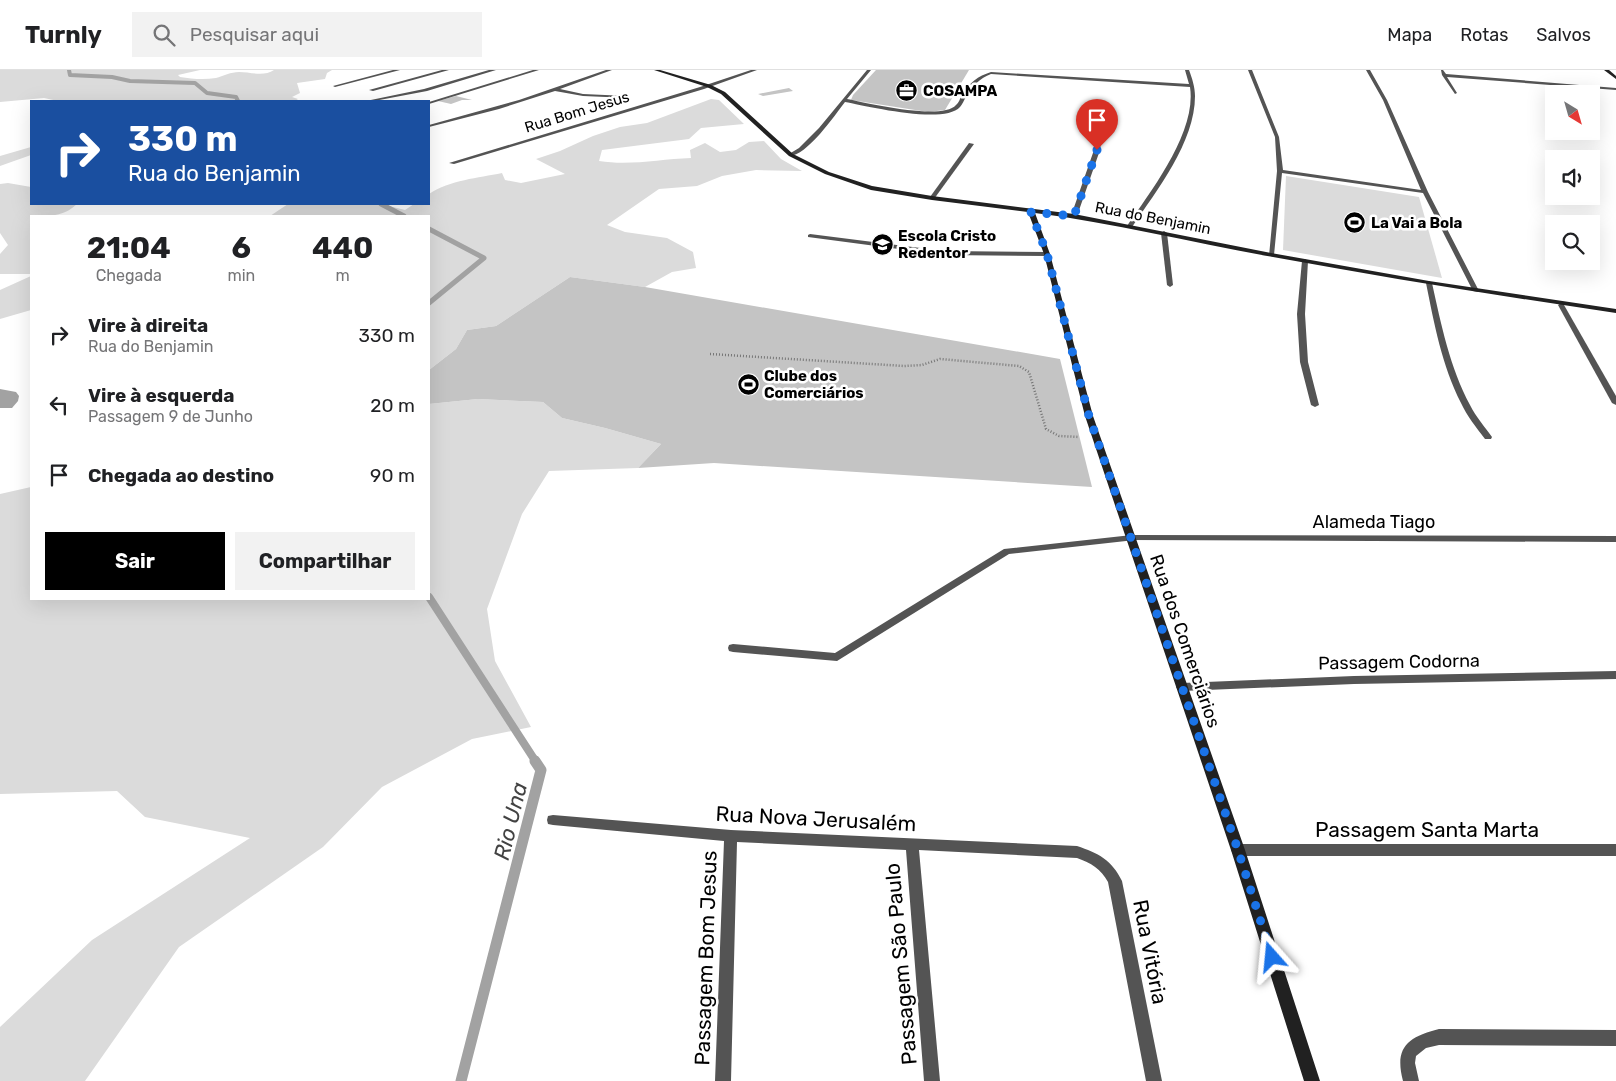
<!DOCTYPE html>
<html lang="pt">
<head>
<meta charset="utf-8">
<style>
  body { margin:0; font-family:Rubik,sans-serif; background:#f2f2f2; color:#202124; height:100vh; display:flex; flex-direction:column; font-size:19px; white-space:nowrap }
  * { box-sizing:border-box; margin:0 }
  p { font-size:16px; color:#757577 }
  .icon { flex:none; width:28px; height:28px; fill:none; stroke:currentColor; stroke-width:2; stroke-linecap:round; stroke-linejoin:round }
  .map { position:relative; flex:1; overflow:hidden }
  .details { position:absolute; left:30px; top:145px; width:400px; height:385px; display:flex; flex-direction:column; background:#fff; border-radius:0px; box-shadow:0 5px 20px #0002 }
  .details>* { flex:none }
  .top-card { position:absolute; left:30px; top:30px; width:400px; height:105px; border-radius:0px; box-shadow:0 5px 20px #0002; background:#1a4fa0; color:#fff; overflow:hidden }
  .needle { width:32px; rotate:143deg }
  .buttons { position:absolute; left:1545px; top:15px; display:grid; gap:10px }
  .buttons a { display:grid; place-items:center; width:55px; height:55px; border-radius:0px; background:#fff; box-shadow:0 5px 20px #0002; font-size:25px }
  .pin { position:absolute; display:grid; place-items:center; width:42px; height:42px; color:#fff; margin:-51px -21px; border-radius:50% 50% 50% 0; rotate:-45deg; box-shadow:0 0 5px #0007 }
  .pin .icon { rotate:45deg }
  .me { position:absolute; width:55px; margin:-28px; rotate:342deg; stroke-linejoin:round; filter:drop-shadow(0 0 4px #0008) }
  .turn { display:flex; align-items:center; gap:18px; height:105px; padding:0 15px; font-size:22px }
  .turn .icon { width:65px; height:65px; stroke-width:2.5 }
  .turn b { display:block; font-size:35px; line-height:42px }
  .eta { display:flex; justify-content:space-evenly; align-items:center; height:85px; text-align:center }
  .eta b { font-size:30px; font-weight:700; line-height:35px }
  .button { display:flex; gap:10px; margin-top:auto; padding:10px 15px }
  .button a { flex:1; height:58px; border-radius:0px; background:#000; color:#fff; font-size:20px; font-weight:700; line-height:58px; text-align:center }
  .button a+a { background:#f2f2f2; color:#202124 }
  ul { padding:0; list-style:none }
  li { display:flex; align-items:center; gap:15px; height:70px; padding:0 15px }
  li div { flex:1 }
  li b { display:block; font-size:19px }
  li em { font-style:normal }
  header { display:flex; align-items:center; gap:30px; box-sizing:border-box; height:70px; padding:0 25px; background:#fff; border-bottom:1px solid #e0e0e0 }
  header strong { font-size:24px }
  nav { display:flex; gap:28px; margin-inline-start:auto; font-size:18px }
  .search { width:350px; height:45px; background:#f2f2f2; display:flex; align-items:center; gap:12px; box-sizing:border-box; padding:0 18px; border-radius:0px; color:#757577; font-size:19px }
  .map>svg:first-child { display:block }
  .green { fill:#dbdbdb }
  .water { fill:#a2a2a2 }
  .lines { fill:none; stroke-linecap:round; stroke-linejoin:round }
  .stream-far3 { stroke:#a2a2a2; stroke-width:4 }
  .stream-far2 { stroke:#a2a2a2; stroke-width:5 }
  .stream-far1 { stroke:#a2a2a2; stroke-width:8 }
  .stream { stroke:#a2a2a2; stroke-width:11 }
  .building { fill:#c4c4c4 }
  .path { stroke:#767676; stroke-width:2.5; stroke-dasharray:1 2; stroke-linecap:butt }
  .lane { fill:#545454; fill-rule:evenodd }
  .street { fill:#545454; fill-rule:evenodd }
  .secondary { fill:#212121; fill-rule:evenodd }
  .route { stroke:#1a73e8; stroke-width:9; stroke-dasharray:0 16.2 }
  .labels { text-anchor:middle; stroke-width:5; stroke-linejoin:round; paint-order:stroke }
  .far-poi-label { font-size:15px; font-weight:bold; fill:#000; stroke:#fff; text-anchor:start }
  .far-street-label { font-size:15px; fill:#000; stroke:#fff }
  .street-label { font-size:18px; fill:#000; stroke:#fff }
  .near-street-label { font-size:21px; fill:#000; stroke:#fff }
  .near-water-label { font-size:22px; font-style:italic; fill:#434343; stroke:#fff }
</style>
</head>
<body>
<header>
<strong>Turnly</strong>
<div class="search"><svg class="icon" aria-label="search" viewBox="0 0 24 24"><circle cx="10" cy="10" r="6"/><path d="M15 15l6 6"/></svg>Pesquisar aqui</div>
<nav><a>Mapa</a><a>Rotas</a><a>Salvos</a></nav>
</header>
<div class="map">
<svg width="1616" height="1011" viewBox="0 0 1616 1011">
  <rect width="100%" height="100%" fill="#fff"/>
  <!-- green -->
  <g class="green">
    <path d="M0,0H200L178,5L180,7C192,9 204,10 216,8C223,6 231,2 239,2C250,2 264,7 274,0H332L327,3L325,9L297,13L300,23L292,27L298,29L295,31H58L44,28L0,32Z"/>
    <path d="M711,29L719,30L744,54L701,58L689,69L602,80L599,91C630,96 660,89 691,88L690,80L705,73L720,82L736,80L749,72L764,71L781,89L802,101L756,100L722,106L697,116L659,119L607,155L625,162L667,168L693,182L696,198L672,202L645,217L570,207L496,256L467,260L456,279L429,300V146H270L288,134H381L405,140L414,134H429V124C450,110 478,108 502,103L505,110L521,113L565,104L536,89L560,81L593,66L620,57L647,53Z"/>
    <path d="M31,77V85L0,96V86Z"/>
    <path d="M1286,106L1419,127L1442,208L1283,180Z"/>
    <path d="M8,113L31,117V134H77C63,147 50,146 31,146V204H0V184L8,175L0,163V114Z"/>
    <path d="M31,206V240L0,249V220Z"/>
    <path d="M478,329L543,332L562,348L605,358L661,374L638,398L549,401L522,444L487,539L495,591L531,657L472,669L382,717L323,777L179,877L85,1011H0V957L92,870L250,768L145,747L117,721L0,724V424L31,417V529H429V334Z"/>
  </g>
  <!-- water -->
  <path class="water" d="M0,319L16,322L19,326L18,331L12,338H0Z"/>
  <g class="lines">
    <!-- stream-far3 -->
    <path class="stream-far3" d="M69,0L70,5L112,7L130,11L195,13L207,23L236,27L238,31"/>
    <!-- stream-far2 -->
    <g class="stream-far2">
      <path d="M381,134L404,146"/>
      <path d="M429,159L484,188L429,233"/>
    </g>
    <!-- stream-far1 -->
    <path class="stream-far1" d="M429,527L536,692"/>
    <!-- stream -->
    <path class="stream" d="M461,1011L541,700L535,691"/>
  </g>
  <!-- building -->
  <g class="building">
    <path d="M876,0H969L945,40L928,42L851,30L853,25Z"/>
    <path d="M789,18L793,21L763,26L758,24Z"/>
    <path d="M456,26L472,30H462L451,34L438,31Z"/>
    <path d="M570,207L645,217L1060,289L1092,417L714,393L638,398L661,374L605,358L562,348L543,332L478,329L429,334V300L456,279L467,260L496,256Z"/>
  </g>
  <g class="lines">
    <!-- path -->
    <path class="path" d="M710,284L904,296L922,295L940,289L1019,296L1029,302L1046,359L1059,366L1079,367"/>
    <!-- lane -->
    <g class="lane">
      <path d="M489,0H496L427,21L374,31H366L424,19Z"/>
      <path d="M810,164L944,181L1047,182L1050,184L1047,186L944,185L808,167V165Z"/>
      <path d="M1132,465L1137,468L1135,470L1009,484L837,591L733,582L729,581L728,578L729,575L733,574L835,583L1004,479Z"/>
    </g>
    <!-- street -->
    <g class="street">
      <path d="M393,0H400L335,17L333,16Z"/>
      <path d="M442,0H449L373,21L369,20Z"/>
      <path d="M533,0H539L429,34V32Z"/>
      <path d="M606,0H612L560,19L583,24L627,26L629,28L583,26L555,21L499,39L429,57V55L519,30Z"/>
      <path d="M751,0H757L704,19L454,94L449,93L700,17Z"/>
      <path d="M867,0H871L847,29C867,33 942,51 956,35C959,33 960,28 962,25C969,13 978,6 991,2L1189,14L1185,0H1189C1192,8 1195,17 1195,26C1195,72 1157,120 1132,157L1130,158L1127,156C1151,121 1197,62 1190,17L991,4C980,8 972,16 966,27C964,30 962,35 960,37C944,55 867,36 845,32C835,45 807,86 789,86V84L799,78L819,58Z"/>
      <path d="M1248,0H1252L1279,67L1283,100L1421,120L1383,30L1366,0H1370L1387,30L1428,122L1479,221L1478,222L1473,221L1423,123L1282,103L1274,185L1269,186L1277,101L1275,67Z"/>
      <path d="M1441,0H1443L1446,4L1616,18V20L1447,7L1457,23L1455,24L1442,5Z"/>
      <path d="M1093,31L1095,32V57L1101,70L1100,80L1077,146L1074,148L1071,146L1094,80L1095,70L1091,57V32Z"/>
      <path d="M969,73L974,74L934,129H930V127Z"/>
      <path d="M1164,161L1167,163L1173,215L1170,217L1167,215L1161,163Z"/>
      <path d="M1305,189L1308,191L1305,244L1308,292L1319,335L1315,337L1311,335L1300,292L1297,244L1302,191Z"/>
      <path d="M1429,211L1432,213C1441,254 1450,298 1470,335C1476,347 1485,357 1492,367L1491,369H1485C1476,357 1467,346 1461,333C1442,296 1434,253 1426,213Z"/>
      <path d="M1561,233L1564,235L1616,326V335L1612,333L1558,235Z"/>
      <path d="M1132,465L1616,466V472L1129,470L1127,468Z"/>
      <path d="M1616,601V609L1354,614L1182,621L1178,620L1176,617L1178,614L1182,613L1354,606Z"/>
      <path d="M553,745L731,760L1077,776C1098,783 1112,790 1122,811L1162,1011H1146L1108,812C1101,799 1091,793 1077,788L919,780L940,1011H924L906,780L737,772L731,1011H715L724,771L553,755L548,754L547,750L548,746Z"/>
      <path d="M1238,774H1616V786H1238L1233,784L1231,780L1233,776Z"/>
      <path d="M1439,959L1616,960V976L1439,975L1426,978L1416,986L1415,993L1419,1011H1403C1394,977 1408,967 1439,959Z"/>
    </g>
    <!-- secondary -->
    <g class="secondary">
      <path d="M654,0H660L711,15L725,22L793,84L829,102L872,116L932,126L1074,144L1271,183L1429,211L1616,239V243C1501,226 1387,208 1273,187C1193,173 1115,153 1035,143L1050,184L1093,346L1245,780L1320,1011H1304L1231,780L1085,346L1044,184L1028,142L932,130L871,120L825,104L789,86L721,24L707,17Z"/>
      <path d="M1604,0H1609L1616,6V9Z"/>
    </g>
  </g>
  <g class="lines">
    <!-- route -->
    <path class="route" d="M1097,80L1074,146L1031,142L1047,184L1089,346L1238,780L1272,887"/>
  </g>
  <!-- icons -->
  <defs>
    <symbol id="office-disc" viewBox="-11 -11 22 22"><circle r="9.5" fill="#000" stroke="#fff"/><path d="M-6-3h4V-5.5h4V-3h4V5H-6ZM-1-4.5V-3h2v-1.5ZM-6 0V1H6V0Z" fill="#fff"/></symbol>
    <symbol id="stadium-disc" viewBox="-11 -11 22 22"><circle r="9.5" fill="#000" stroke="#fff"/><path d="M0-5a6.5 5 0 1 0 0 10a6.5 5 0 1 0 0-10ZM-3.5-1.8h7v3.6h-7Z" fill="#fff"/></symbol>
    <symbol id="school-disc" viewBox="-11 -11 22 22"><circle r="9.5" fill="#000" stroke="#fff"/><path d="M0-5L7-2L0 1L-7-2ZM-4 1L0 2.5L4 1V4Q0 6-4 4Z" fill="#fff"/></symbol>
  </defs>
  <g fill-rule="evenodd">
    <use href="#office-disc" x="894" y="8" width="25" height="25"/>
    <use href="#stadium-disc" x="1342" y="140" width="25" height="25"/>
    <use href="#school-disc" x="870" y="162" width="25" height="25"/>
    <use href="#stadium-disc" x="736" y="302" width="25" height="25"/>
  </g>
  <g class="labels">
    <!-- far-poi labels -->
    <g class="far-poi-label">
      <text x="923" y="26">COSAMPA</text>
      <text x="1371" y="158">La Vai a Bola</text>
      <text x="898" y="171">Escola Cristo<tspan x="898" dy="17">Redentor</tspan></text>
      <text x="764" y="311">Clube dos<tspan x="764" dy="17">Comerciários</tspan></text>
    </g>
    <!-- far-street labels -->
    <g class="far-street-label">
      <text transform="translate(577 42) rotate(-17)" y="5">Rua Bom Jesus</text>
      <text transform="translate(1153 148) rotate(11)" y="5">Rua do Benjamin</text>
    </g>
    <!-- street labels -->
    <g class="street-label">
      <text x="1374" y="458">Alameda Tiago</text>
      <text transform="translate(1185 571) rotate(71)" y="6">Rua dos Comerciários</text>
      <text transform="translate(1399 592) rotate(-1)" y="6">Passagem Codorna</text>
    </g>
    <!-- near-street labels -->
    <g class="near-street-label">
      <text transform="translate(816 749) rotate(3)" y="7">Rua Nova Jerusalém</text>
      <text x="1427" y="767">Passagem Santa Marta</text>
      <text transform="translate(1150 882) rotate(79)" y="7">Rua Vitória</text>
      <text transform="translate(706 888) rotate(-88)" y="7">Passagem Bom Jesus</text>
      <text transform="translate(901 894) rotate(-95)" y="7">Passagem São Paulo</text>
    </g>
    <!-- near-water labels -->
    <g class="near-water-label">
      <text transform="translate(510 751) rotate(-76)" y="8">Rio Una</text>
    </g>
  </g>
</svg>
<div class="buttons">
<a><svg class="needle" viewBox="-14 -14 28 28"><path d="M0-13l5 13h-10z" fill="#e53935"/><path d="M0 13l5-13h-10z" fill="#757577"/></svg></a>
<a><svg class="icon" aria-label="sound" viewBox="0 0 24 24"><path d="M4 9h4l5-4v14l-5-4H4zM17 9q2 3 0 6"/></svg></a>
<a><svg class="icon" aria-label="search" viewBox="0 0 24 24"><circle cx="10" cy="10" r="6"/><path d="M15 15l6 6"/></svg></a>
</div>
<div class="pin" style="left:1097px;top:80px;background:#d93025"><svg class="icon" aria-label="arrive" viewBox="0 0 24 24"><path d="M6 21V4h12l-3 4 3 4H6"/></svg></div>
<svg class="me" style="left:1272px;top:887px" viewBox="-20 -20 40 40"><path d="M0-17L14 15 0 8-14 15z" fill="#1a73e8" stroke="#fff" stroke-width="4"/></svg>
<div class="top-card">
<div class="turn"><svg class="icon" aria-label="right" viewBox="0 0 24 24"><path d="M7 20v-9h11M14 6l5 5-5 5"/></svg><div><b>330 m</b>Rua do Benjamin</div></div>
</div>
<section class="details">
<div class="eta">
<div><b>21:04</b><p>Chegada</p></div>
<div><b>6</b><p>min</p></div>
<div><b>440</b><p>m</p></div>
</div>
<ul>
<li><svg class="icon" aria-label="right" viewBox="0 0 24 24"><path d="M7 20v-9h11M14 6l5 5-5 5"/></svg><div><b>Vire à direita</b><p>Rua do Benjamin</p></div><em>330 m</em></li>
<li><svg class="icon" aria-label="left" viewBox="0 0 24 24"><path d="M17 20v-9H6M10 6l-5 5 5 5"/></svg><div><b>Vire à esquerda</b><p>Passagem 9 de Junho</p></div><em>20 m</em></li>
<li><svg class="icon" aria-label="arrive" viewBox="0 0 24 24"><path d="M6 21V4h12l-3 4 3 4H6"/></svg><div><b>Chegada ao destino</b></div><em>90 m</em></li>
</ul>
<div class="button"><a>Sair</a><a>Compartilhar</a></div>
</section>
</div>
</body>
</html>
